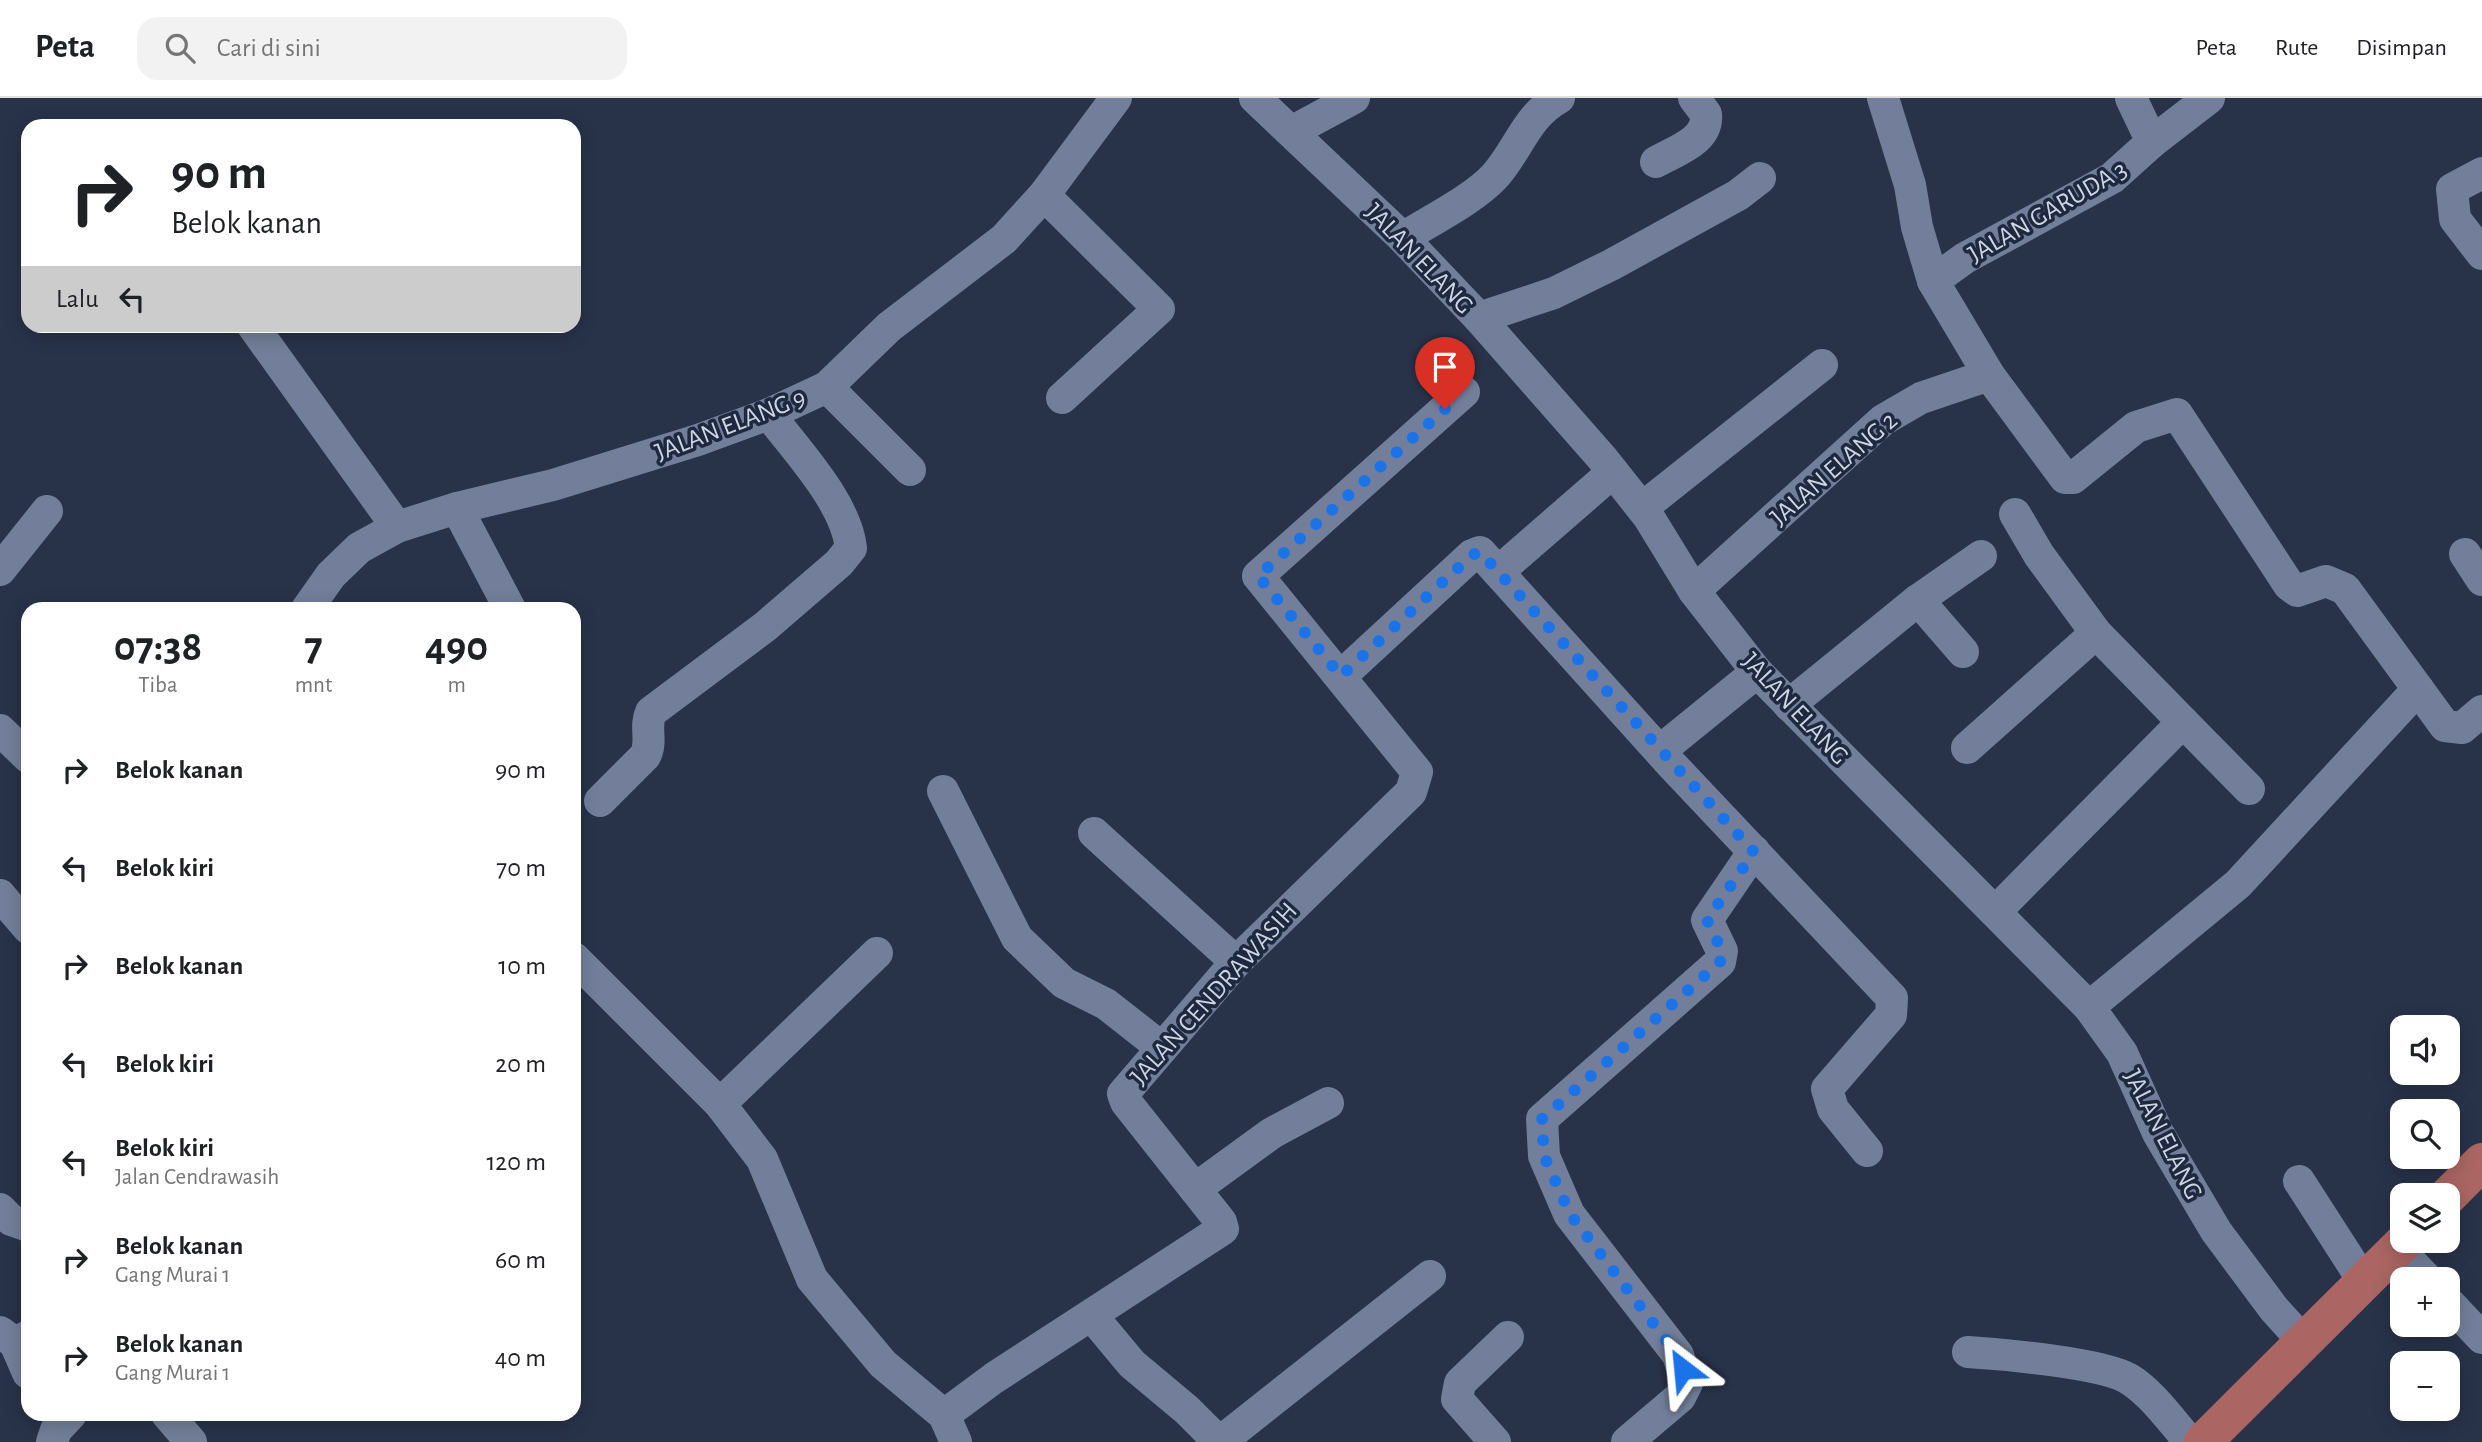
<!DOCTYPE html>
<html lang="id">
<head>
<meta charset="utf-8">
<style>
  body { margin:0; font-family:"Alegreya Sans",sans-serif; background:#f2f2f2; color:#202124; height:100vh; display:flex; flex-direction:column; font-size:26px; white-space:nowrap }
  * { box-sizing:border-box; margin:0 }
  p { font-size:23px; color:#757577 }
  .icon { flex:none; width:38px; height:38px; fill:none; stroke:currentColor; stroke-width:2; stroke-linecap:round; stroke-linejoin:round }
  .map { position:relative; flex:1; overflow:hidden }
  .drawer { position:absolute; left:21px; top:504px; width:560px; height:819px; display:flex; flex-direction:column; background:#fff; border-radius:21px; box-shadow:0 4px 18px #0003 }
  .drawer>* { flex:none }
  .hud { position:absolute; left:21px; top:21px; width:560px; height:214px; border-radius:21px; box-shadow:0 4px 18px #0003; background:#fff; color:#202124; overflow:hidden }
  .controls { position:absolute; left:2390px; top:917px; display:grid; gap:14px }
  .controls a { display:grid; place-items:center; width:70px; height:70px; border-radius:14px; background:#fff; box-shadow:0 4px 18px #0003; font-size:35px }
  .pin { position:absolute; display:grid; place-items:center; width:60px; height:60px; color:#fff; margin:-72px -30px; border-radius:50% 50% 50% 0; rotate:-45deg; box-shadow:0 0 7px #0007 }
  .pin .icon { rotate:45deg }
  .me { position:absolute; width:77px; margin:-38px; rotate:331deg; stroke-linejoin:round; filter:drop-shadow(0 0 5px #0008) }
  .turn { display:flex; align-items:center; gap:24px; height:147px; padding:0 35px; font-size:32px }
  .turn .icon { width:91px; height:91px; stroke-width:2.5 }
  .turn b { display:block; font-size:49px; line-height:60px }
  .then { display:flex; align-items:center; height:66px; padding:0 35px; background:#0003; gap:14px; font-size:26px }
  .eta { display:flex; justify-content:space-evenly; align-items:center; height:119px; text-align:center }
  .eta b { font-size:42px; font-weight:600; line-height:49px }
  ul { padding:0; list-style:none }
  li { display:flex; align-items:center; gap:21px; height:98px; padding:0 35px }
  li div { flex:1 }
  li b { display:block; font-size:26px }
  li em { font-style:normal }
  header { display:flex; align-items:center; gap:42px; box-sizing:border-box; height:98px; padding:0 35px; background:#fff; border-bottom:2px solid #e0e0e0 }
  header strong { font-size:33px }
  nav { display:flex; gap:38px; margin-inline-start:auto; font-size:24px }
  .search { width:490px; height:63px; background:#f2f2f2; display:flex; align-items:center; gap:18px; box-sizing:border-box; padding:0 24px; border-radius:21px; color:#757577; font-size:26px }
  .map>svg:first-child { display:block }
  .lines { fill:none; stroke-linecap:round; stroke-linejoin:round }
  .minor { stroke:#737f9a; stroke-width:32 }
  .major { stroke:#ab6663; stroke-width:38 }
  .route { stroke:#1a73e8; stroke-width:12; stroke-dasharray:0 21.6 }
  .labels { text-anchor:middle; stroke-width:7; stroke-linejoin:round; paint-order:stroke }
  .street-label { font-size:26px; fill:#cdd4e2; stroke:#1e283e }
</style>
</head>
<body>
<header>
<strong>Peta</strong>
<div class="search"><svg class="icon" aria-label="search" viewBox="0 0 24 24"><circle cx="10" cy="10" r="6"/><path d="M15 15l6 6"/></svg>Cari di sini</div>
<nav><a>Peta</a><a>Rute</a><a>Disimpan</a></nav>
</header>
<div class="map">
<svg width="2482" height="1344" viewBox="0 0 2482 1344">
  <rect width="100%" height="100%" fill="#283249"/>
  <g class="lines">
    <!-- minor -->
    <g class="minor">
      <path d="M1255,0L1403,140L1479,220L1602,360L1648,418L1694,493L1757,574L2089,909L2122,955L2158,1035L2216,1133L2274,1211L2304,1244"/>
      <path d="M1883,0L1910,87L1917,129L1933,183L1989,277L2065,380H2073L2136,329L2177,316L2289,487L2297,493L2326,483L2345,491L2445,628L2462,630L2482,613"/>
      <path d="M1293,33L1354,0"/>
      <path d="M2152,44L2209,0"/>
      <path d="M1656,64C1675,53 1709,43 1706,16L1694,0"/>
      <path d="M2482,75L2452,91L2455,121L2482,156"/>
      <path d="M1044,97L1159,211L1062,300"/>
      <path d="M1403,140C1431,122 1472,102 1494,79C1518,53 1526,18 1559,0"/>
      <path d="M1933,183L1965,160L2112,80L2152,44L2131,0"/>
      <path d="M1479,220L1554,195L1611,167L1738,97L1760,80"/>
      <path d="M253,228L397,429"/>
      <path d="M827,289L910,372"/>
      <path d="M457,410L510,511"/>
      <path d="M1642,410L1822,267"/>
      <path d="M2465,456L2482,482"/>
      <path d="M0,472L47,413"/>
      <path d="M1498,474L1613,374"/>
      <path d="M1694,493L1883,322L1921,300L1989,277"/>
      <path d="M1918,502L1963,554"/>
      <path d="M307,511L331,477L359,450L397,429L457,410L553,387L698,342L769,316L827,289L889,229L1004,141L1044,97L1116,0"/>
      <path d="M1341,578L1472,457L1480,454L1671,666L1892,900L1891,917L1827,991L1833,1011L1867,1053"/>
      <path d="M1789,607L1918,502L1981,458"/>
      <path d="M2183,624L2249,691"/>
      <path d="M0,632L28,659"/>
      <path d="M1967,650L2096,535"/>
      <path d="M1661,652L1757,574"/>
      <path d="M943,693L1017,840L1064,885L1106,906L1162,950"/>
      <path d="M600,703L645,658C653,644 644,629 651,614L766,528L839,465L851,450C846,404 796,352 769,316"/>
      <path d="M1094,735L1236,864"/>
      <path d="M0,797L28,830"/>
      <path d="M1995,814L2183,624L2096,535L2039,457L2015,416"/>
      <path d="M574,860L720,1006L762,1061L812,1181L883,1266L944,1317L956,1344"/>
      <path d="M2089,909L2238,786L2418,591"/>
      <path d="M720,1006L877,855"/>
      <path d="M2299,1083L2364,1184"/>
      <path d="M1195,1091L1272,1035L1328,1005"/>
      <path d="M0,1111L11,1122L28,1128"/>
      <path d="M2397,1150L2427,1181"/>
      <path d="M2448,1204L2482,1240"/>
      <path d="M1092,1218L1132,1266L1187,1312L1219,1344"/>
      <path d="M0,1234L15,1245L28,1238"/>
      <path d="M15,1245L28,1275"/>
      <path d="M1968,1254C2001,1256 2103,1265 2129,1281C2152,1295 2172,1324 2190,1344"/>
      <path d="M167,1316L191,1344"/>
      <path d="M944,1317L994,1280L1223,1131L1221,1124L1126,1004L1123,996L1236,864L1411,694L1417,674L1258,478L1464,294"/>
      <path d="M52,1344L56,1332L71,1316"/>
      <path d="M1220,1344L1430,1178"/>
      <path d="M1495,1344L1457,1301L1460,1285L1508,1239"/>
      <path d="M1627,1344L1680,1299L1687,1285L1678,1257L1569,1116L1544,1058L1542,1021L1720,864L1722,853L1707,822L1754,753"/>
    </g>
    <!-- major -->
    <g class="major">
      <path d="M2448,1098L2482,1064"/>
      <path d="M2203,1344L2405,1143"/>
    </g>
  </g>
  <g class="lines">
    <!-- route -->
    <path class="route" d="M1445,311L1258,478L1341,578L1472,457L1480,454L1754,754L1707,822L1722,853L1720,864L1542,1021L1544,1058L1570,1116L1678,1258L1683,1271"/>
  </g>
  <g class="labels">
    <!-- street labels -->
    <g class="street-label">
      <text transform="translate(2047 113) rotate(-30)" y="9">JALAN GARUDA 3</text>
      <text transform="translate(1420 160) rotate(46)" y="9">JALAN ELANG</text>
      <text transform="translate(730 326) rotate(-21)" y="9">JALAN ELANG 9</text>
      <text transform="translate(1833 370) rotate(-41)" y="9">JALAN ELANG 2</text>
      <text transform="translate(1796 610) rotate(47)" y="9">JALAN ELANG</text>
      <text transform="translate(1213 895) rotate(-48)" y="9">JALAN CENDRAWASIH</text>
      <text transform="translate(2164 1036) rotate(63)" y="9">JALAN ELANG</text>
    </g>
  </g>
</svg>
<div class="controls">
<a><svg class="icon" aria-label="sound" viewBox="0 0 24 24"><path d="M4 9h4l5-4v14l-5-4H4zM17 9q2 3 0 6"/></svg></a>
<a><svg class="icon" aria-label="search" viewBox="0 0 24 24"><circle cx="10" cy="10" r="6"/><path d="M15 15l6 6"/></svg></a>
<a><svg class="icon" aria-label="layers" viewBox="0 0 24 24"><path d="M12 4l9 5-9 5-9-5zM3 14l9 5 9-5"/></svg></a>
<a>+</a>
<a>−</a>
</div>
<div class="pin" style="left:1445px;top:311px;background:#d93025"><svg class="icon" aria-label="arrive" viewBox="0 0 24 24"><path d="M6 21V4h12l-3 4 3 4H6"/></svg></div>
<svg class="me" style="left:1683px;top:1271px" viewBox="-20 -20 40 40"><path d="M0-17L14 15 0 8-14 15z" fill="#1a73e8" stroke="#fff" stroke-width="4"/></svg>
<div class="hud">
<div class="turn"><svg class="icon" aria-label="right" viewBox="0 0 24 24"><path d="M7 20v-9h11M14 6l5 5-5 5"/></svg><div><b>90 m</b>Belok kanan</div></div>
<div class="then">Lalu<svg class="icon" aria-label="left" viewBox="0 0 24 24"><path d="M17 20v-9H6M10 6l-5 5 5 5"/></svg></div>
</div>
<section class="drawer">
<div class="eta">
<div><b>07:38</b><p>Tiba</p></div>
<div><b>7</b><p>mnt</p></div>
<div><b>490</b><p>m</p></div>
</div>
<ul>
<li><svg class="icon" aria-label="right" viewBox="0 0 24 24"><path d="M7 20v-9h11M14 6l5 5-5 5"/></svg><div><b>Belok kanan</b></div><em>90 m</em></li>
<li><svg class="icon" aria-label="left" viewBox="0 0 24 24"><path d="M17 20v-9H6M10 6l-5 5 5 5"/></svg><div><b>Belok kiri</b></div><em>70 m</em></li>
<li><svg class="icon" aria-label="right" viewBox="0 0 24 24"><path d="M7 20v-9h11M14 6l5 5-5 5"/></svg><div><b>Belok kanan</b></div><em>10 m</em></li>
<li><svg class="icon" aria-label="left" viewBox="0 0 24 24"><path d="M17 20v-9H6M10 6l-5 5 5 5"/></svg><div><b>Belok kiri</b></div><em>20 m</em></li>
<li><svg class="icon" aria-label="left" viewBox="0 0 24 24"><path d="M17 20v-9H6M10 6l-5 5 5 5"/></svg><div><b>Belok kiri</b><p>Jalan Cendrawasih</p></div><em>120 m</em></li>
<li><svg class="icon" aria-label="right" viewBox="0 0 24 24"><path d="M7 20v-9h11M14 6l5 5-5 5"/></svg><div><b>Belok kanan</b><p>Gang Murai 1</p></div><em>60 m</em></li>
<li><svg class="icon" aria-label="right" viewBox="0 0 24 24"><path d="M7 20v-9h11M14 6l5 5-5 5"/></svg><div><b>Belok kanan</b><p>Gang Murai 1</p></div><em>40 m</em></li>
</ul>
</section>
</div>
</body>
</html>
